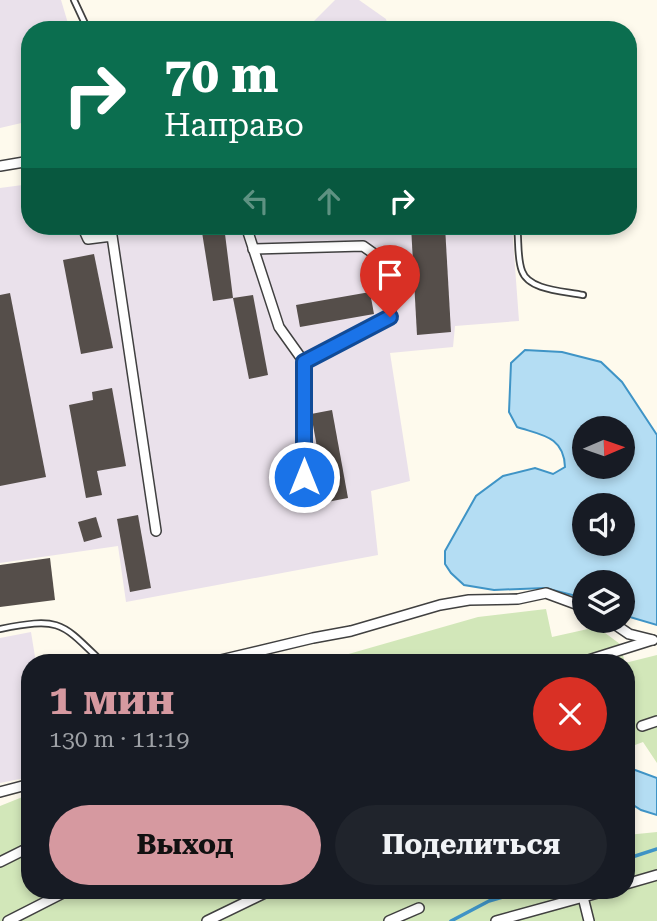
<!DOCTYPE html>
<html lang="ru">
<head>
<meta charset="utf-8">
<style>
  body { margin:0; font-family:"Roboto Serif",serif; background:#20242c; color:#f1f3f6; height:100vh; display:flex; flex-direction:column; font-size:26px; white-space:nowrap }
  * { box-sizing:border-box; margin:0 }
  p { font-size:23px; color:#9ea1a6 }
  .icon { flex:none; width:38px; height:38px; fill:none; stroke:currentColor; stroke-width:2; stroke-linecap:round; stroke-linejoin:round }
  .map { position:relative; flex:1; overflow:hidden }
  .drawer { position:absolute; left:21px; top:654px; width:614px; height:245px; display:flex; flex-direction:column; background:#171b24; border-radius:28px; box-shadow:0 4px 10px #0003 }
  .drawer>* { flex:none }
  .banner { position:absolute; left:21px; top:21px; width:616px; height:214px; border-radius:28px; box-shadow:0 4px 10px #0003; background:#0b6e4f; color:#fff; overflow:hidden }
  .needle { width:46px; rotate:88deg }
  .tools { position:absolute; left:572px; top:416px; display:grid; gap:14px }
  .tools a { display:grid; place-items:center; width:63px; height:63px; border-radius:50%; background:#171b24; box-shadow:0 4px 10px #0003; font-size:35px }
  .pin { position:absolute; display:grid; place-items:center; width:60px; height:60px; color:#fff; margin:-72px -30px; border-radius:50% 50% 50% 0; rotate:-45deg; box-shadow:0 0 7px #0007 }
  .pin .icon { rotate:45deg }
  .me { position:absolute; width:77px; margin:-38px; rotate:0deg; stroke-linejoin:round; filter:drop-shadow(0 0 5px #0008) }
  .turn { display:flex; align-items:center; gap:24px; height:147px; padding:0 28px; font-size:32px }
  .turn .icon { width:91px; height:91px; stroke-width:2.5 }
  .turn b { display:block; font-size:49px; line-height:60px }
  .lanes { display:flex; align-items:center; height:66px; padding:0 28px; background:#0003; justify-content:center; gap:35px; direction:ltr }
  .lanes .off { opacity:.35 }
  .round { display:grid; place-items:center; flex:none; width:74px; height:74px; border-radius:37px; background:#20242c }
  .headline { display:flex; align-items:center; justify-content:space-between; height:119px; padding:0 28px }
  h1 { font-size:42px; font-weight:700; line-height:52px; color:#d699a0 }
  .cta { display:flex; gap:14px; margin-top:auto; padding:14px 28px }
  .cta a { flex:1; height:80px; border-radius:42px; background:#d699a0; color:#111; font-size:28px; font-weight:700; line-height:80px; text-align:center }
  .cta a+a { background:#20242c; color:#f1f3f6 }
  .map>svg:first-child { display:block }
  .industrial { fill:#eae1eb }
  .green { fill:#d2e7b9 }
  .water { fill:#b4ddf3; stroke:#3f94c6; stroke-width:2; fill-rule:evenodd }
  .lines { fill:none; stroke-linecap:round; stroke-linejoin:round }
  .stream { stroke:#3f94c6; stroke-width:3.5 }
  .building { fill:#554e4a }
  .lane-casing { stroke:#404040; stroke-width:8 }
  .street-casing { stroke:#404040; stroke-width:12 }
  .lane { stroke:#fff; stroke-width:4.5 }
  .street { stroke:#fff; stroke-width:9 }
  .route-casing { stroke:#114b97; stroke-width:18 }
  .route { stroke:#1a73e8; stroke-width:12 }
</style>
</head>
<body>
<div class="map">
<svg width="657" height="921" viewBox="0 0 657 921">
  <rect width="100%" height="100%" fill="#fefaed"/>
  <!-- industrial -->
  <g class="industrial">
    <path d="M0,0H61L70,30H30V121L0,128Z"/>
    <path d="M335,0H359L386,19L389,30H305Z"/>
    <path d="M30,184V226H512L519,321L455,326L453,347L390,353L410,481L371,491L378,555L126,602L118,546L0,563V188Z"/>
    <path d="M31,632L36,663H30V777L0,783V638Z"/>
  </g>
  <!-- green -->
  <g class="green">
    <path d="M546,609L552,637L597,627L620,644L625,663L657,655V763L643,742L627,748L626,663H317L478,617Z"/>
    <path d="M30,794V891H626L627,833V835L657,832V921H0V806Z"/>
  </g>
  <!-- water -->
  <g class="water">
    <path d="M525,350L562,352L601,362L622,382L657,435V625L623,615V583H584V598L545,588L494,590L464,585L451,573L445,564V551L476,496L503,476L535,468L553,474L565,467C564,436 541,435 517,427L509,412L511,363ZM584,429H623V467H584ZM584,506H623V544H584Z"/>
    <path d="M627,767L657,778V815L641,810L627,801Z"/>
  </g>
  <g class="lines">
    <!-- stream -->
    <g class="stream">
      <path d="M626,859L657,849"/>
      <path d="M451,921L489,901L524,891"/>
    </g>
  </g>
  <!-- building -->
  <g class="building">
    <path d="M201,226H224L233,298L213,301Z"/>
    <path d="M411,226H445L451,332L417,335Z"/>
    <path d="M94,254L113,348L81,354L63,260Z"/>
    <path d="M370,292L374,314L300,327L296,305Z"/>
    <path d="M10,293L46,477L0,486V295Z"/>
    <path d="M253,295L268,375L249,379L233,298Z"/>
    <path d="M112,388L126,466L97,471L102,495L86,498L69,405L93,400L92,392Z"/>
    <path d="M332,410L348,498L327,502L311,414Z"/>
    <path d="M138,515L151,588L130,592L117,519Z"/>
    <path d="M96,517L102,537L84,542L78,522Z"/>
    <path d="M50,558L55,600L0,607V565Z"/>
  </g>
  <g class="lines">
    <defs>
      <g id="lane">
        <path d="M74,0L88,30"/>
        <path d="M517,226C519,240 517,258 522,271C529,291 566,291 583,295"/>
        <path d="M0,629C61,617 61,622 103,663"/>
      </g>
      <g id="street">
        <path d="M0,166L30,161"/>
        <path d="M82,226L88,239L112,236L156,531"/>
        <path d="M246,226L279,327L304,362V477"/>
        <path d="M253,249L363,246L397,270L390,317L304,362"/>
        <path d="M610,621L629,634L653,640"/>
        <path d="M208,663L313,638L351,631L440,605L469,600L518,599L546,593L584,607"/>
        <path d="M579,663L652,640"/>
        <path d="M642,726L657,721"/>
        <path d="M0,792L30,784"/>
        <path d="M0,862L30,847"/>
        <path d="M626,884L657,875"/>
        <path d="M583,897L589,921"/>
        <path d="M8,921L67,891"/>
        <path d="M207,921L269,891"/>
        <path d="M389,921L419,908"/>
        <path d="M496,921L605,891"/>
      </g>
    </defs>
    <!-- lane casing -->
    <use href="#lane" class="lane-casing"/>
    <!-- street casing -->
    <use href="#street" class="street-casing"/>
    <!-- lane -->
    <use href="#lane" class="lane"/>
    <!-- street -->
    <use href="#street" class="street"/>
  </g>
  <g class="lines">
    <defs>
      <path id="route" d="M304,477V362L390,317"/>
    </defs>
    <!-- route casing -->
    <use href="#route" class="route-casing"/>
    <!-- route -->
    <use href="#route" class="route"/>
  </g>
</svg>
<div class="tools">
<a><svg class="needle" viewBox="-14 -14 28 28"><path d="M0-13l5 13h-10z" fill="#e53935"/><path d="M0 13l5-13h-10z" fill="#9ea1a6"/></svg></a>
<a><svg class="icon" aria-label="sound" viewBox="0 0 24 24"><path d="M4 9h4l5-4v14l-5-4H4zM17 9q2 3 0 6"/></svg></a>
<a><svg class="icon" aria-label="layers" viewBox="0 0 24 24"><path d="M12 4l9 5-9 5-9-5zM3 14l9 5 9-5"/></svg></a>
</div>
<div class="pin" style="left:390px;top:317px;background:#d93025"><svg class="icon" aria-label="arrive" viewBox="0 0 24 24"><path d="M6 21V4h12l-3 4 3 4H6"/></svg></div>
<svg class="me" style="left:304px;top:477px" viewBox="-20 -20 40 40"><circle r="17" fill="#1a73e8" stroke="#fff" stroke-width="3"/><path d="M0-11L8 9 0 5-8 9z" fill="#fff"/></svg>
<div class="banner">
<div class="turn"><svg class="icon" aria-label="right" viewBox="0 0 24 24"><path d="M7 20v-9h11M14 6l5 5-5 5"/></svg><div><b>70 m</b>Направо</div></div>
<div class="lanes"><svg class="icon off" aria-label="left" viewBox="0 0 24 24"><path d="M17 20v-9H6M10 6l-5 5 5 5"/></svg><svg class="icon off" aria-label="ahead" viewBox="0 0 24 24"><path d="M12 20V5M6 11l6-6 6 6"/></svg><svg class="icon" aria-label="right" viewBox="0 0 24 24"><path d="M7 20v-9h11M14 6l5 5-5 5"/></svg></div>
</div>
<section class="drawer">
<div class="headline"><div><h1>1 мин</h1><p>130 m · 11:19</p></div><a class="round" style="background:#d93025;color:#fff"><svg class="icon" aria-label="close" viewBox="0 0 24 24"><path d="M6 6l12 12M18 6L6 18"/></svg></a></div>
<div class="cta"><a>Выход</a><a>Поделиться</a></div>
</section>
</div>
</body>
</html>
